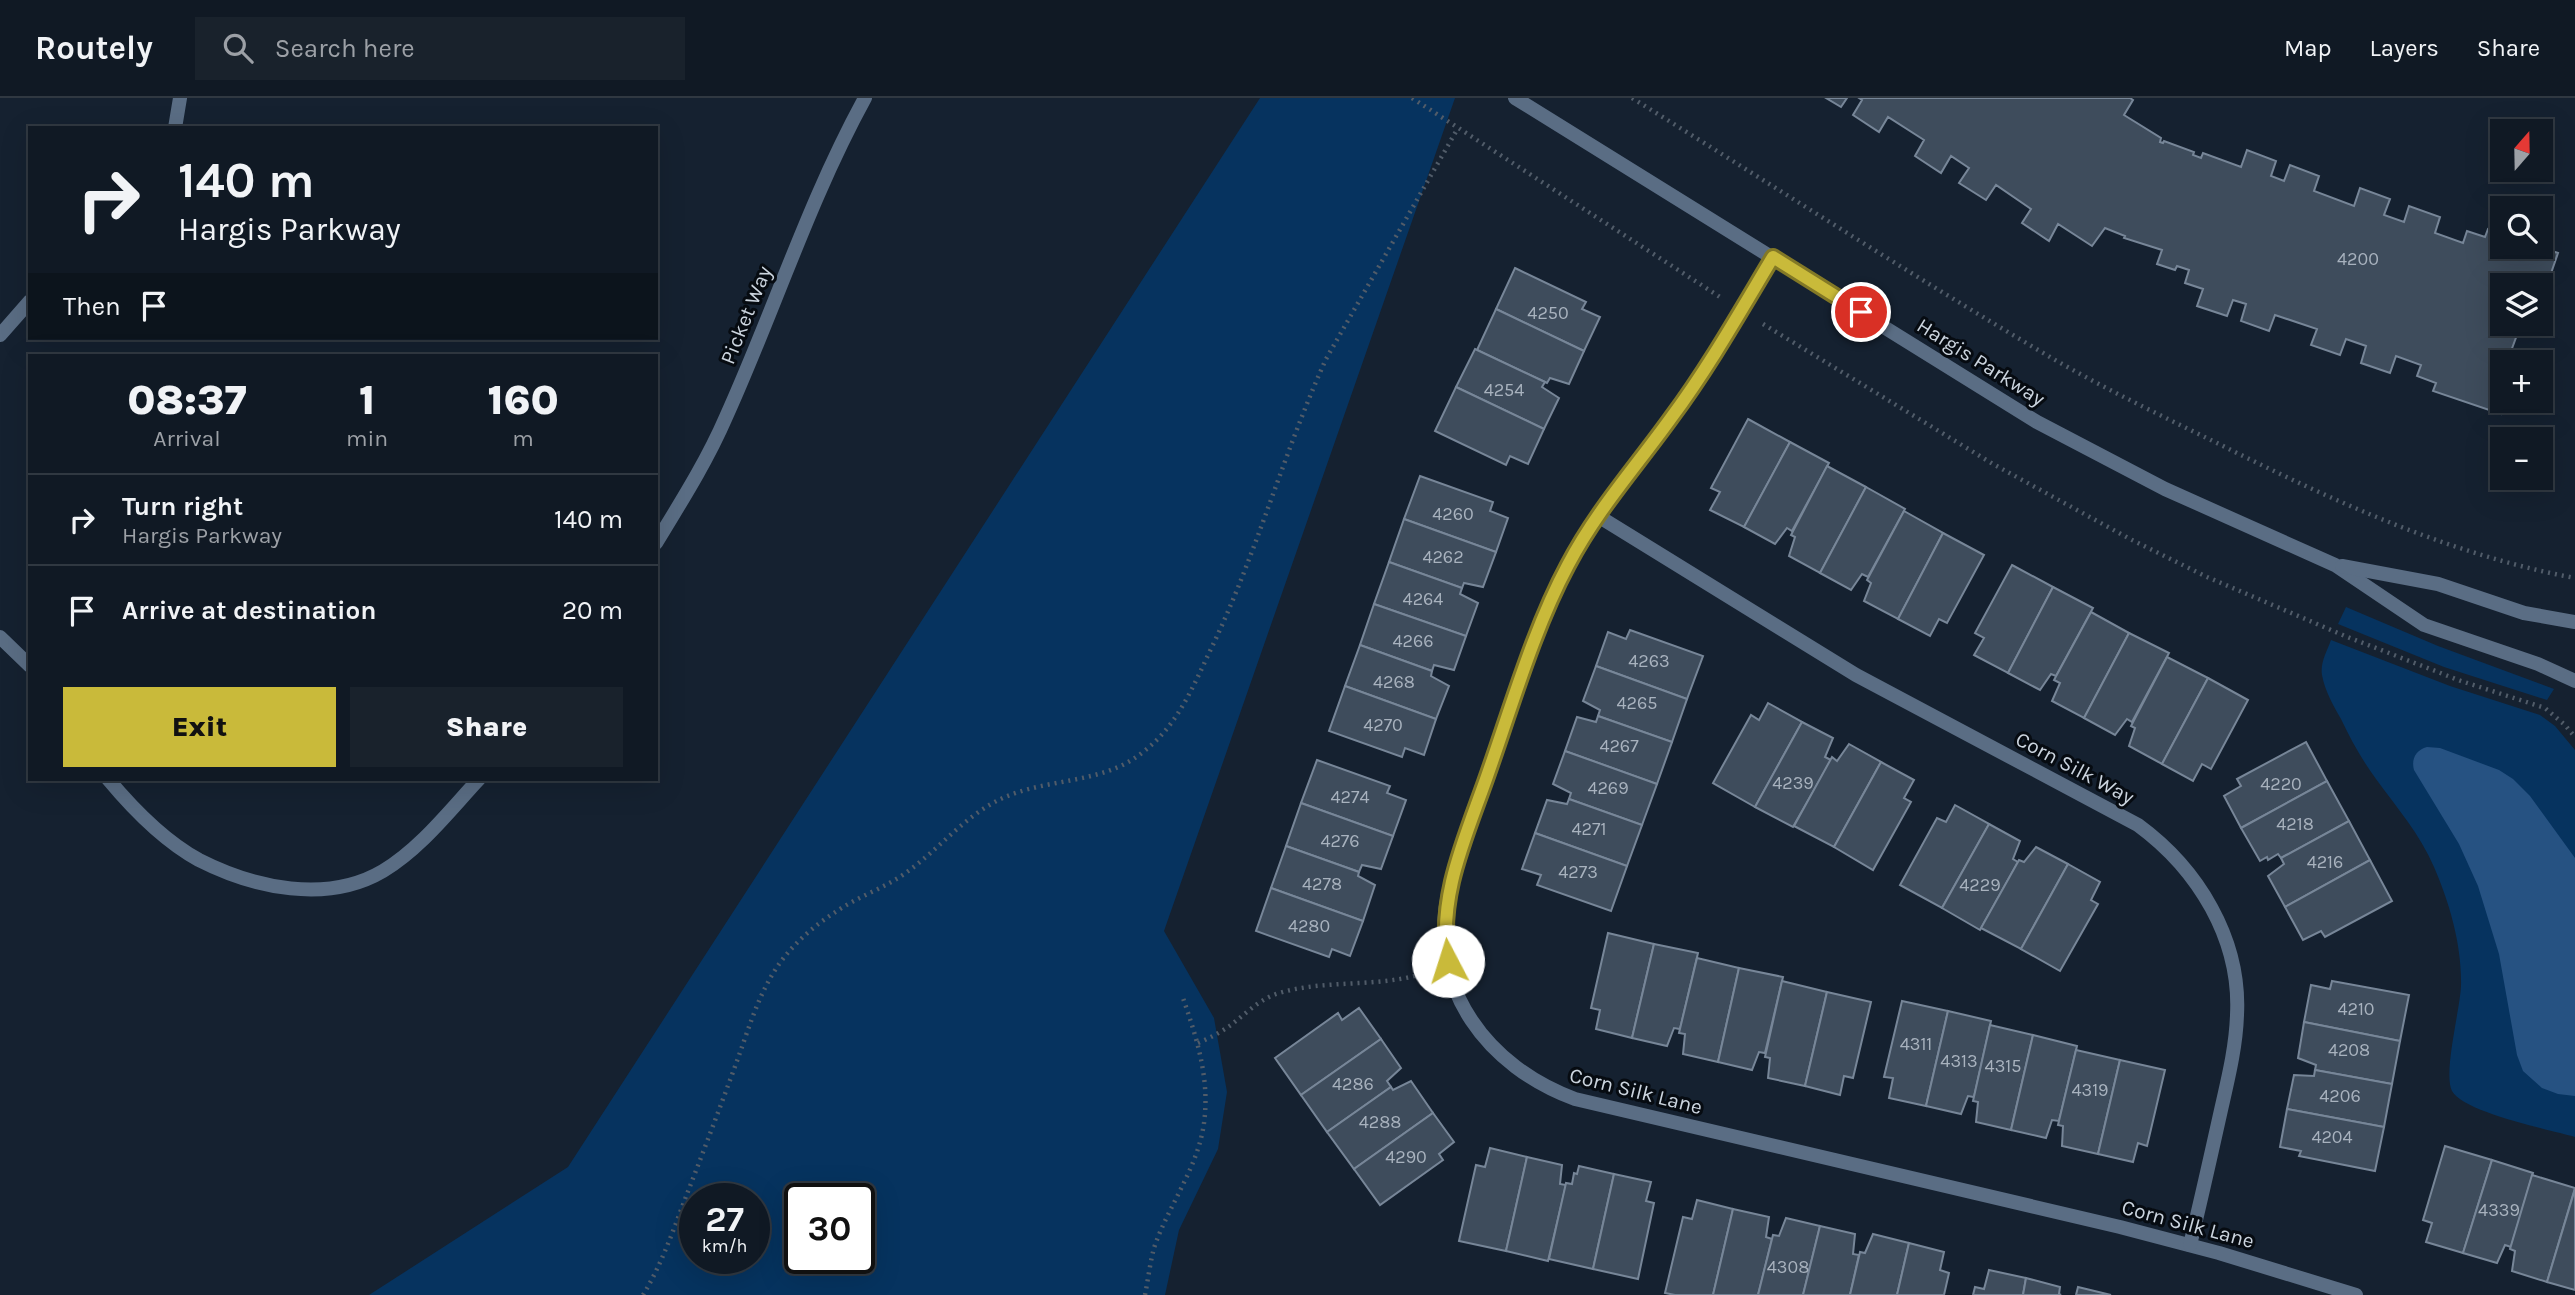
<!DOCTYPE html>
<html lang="en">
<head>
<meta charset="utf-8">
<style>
  body { margin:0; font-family:Karla,sans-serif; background:#19222c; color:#f1f3f6; height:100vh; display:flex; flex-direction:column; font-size:26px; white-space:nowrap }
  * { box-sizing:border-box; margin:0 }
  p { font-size:23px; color:#9ca0a6 }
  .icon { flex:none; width:38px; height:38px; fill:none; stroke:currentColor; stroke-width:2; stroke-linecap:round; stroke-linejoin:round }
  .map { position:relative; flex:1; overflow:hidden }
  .sheet { position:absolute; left:28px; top:256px; width:630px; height:427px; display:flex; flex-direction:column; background:#101924; border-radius:0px; box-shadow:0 7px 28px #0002,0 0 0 2px #303841 }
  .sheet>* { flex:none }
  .hud { position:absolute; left:28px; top:28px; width:630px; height:214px; border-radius:0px; box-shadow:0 7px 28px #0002,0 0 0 2px #303841; background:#101924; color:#f1f3f6; overflow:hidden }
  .needle { width:46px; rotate:20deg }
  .buttons { position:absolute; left:2490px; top:21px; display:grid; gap:14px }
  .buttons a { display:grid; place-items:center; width:63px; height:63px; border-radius:0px; background:#101924; box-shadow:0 7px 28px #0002,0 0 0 2px #303841; font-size:35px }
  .speed { position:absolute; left:679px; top:1085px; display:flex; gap:14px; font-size:35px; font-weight:700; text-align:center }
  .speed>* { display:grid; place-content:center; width:91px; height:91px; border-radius:50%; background:#101924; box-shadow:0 7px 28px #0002,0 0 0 2px #303841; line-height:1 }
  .speed small { font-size:18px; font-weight:400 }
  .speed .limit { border:4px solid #111; border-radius:10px; background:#fff; color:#111 }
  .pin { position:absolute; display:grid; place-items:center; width:60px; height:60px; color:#fff; margin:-30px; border:4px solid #fff; border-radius:50%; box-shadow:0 2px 7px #0007 }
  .me { position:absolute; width:77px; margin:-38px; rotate:355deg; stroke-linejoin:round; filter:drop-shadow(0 0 5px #0008) }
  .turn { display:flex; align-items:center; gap:24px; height:147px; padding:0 35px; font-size:32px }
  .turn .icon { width:91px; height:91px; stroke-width:2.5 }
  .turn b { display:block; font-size:49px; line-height:60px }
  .then { display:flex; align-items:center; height:66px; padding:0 35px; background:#0003; gap:14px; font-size:26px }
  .eta { display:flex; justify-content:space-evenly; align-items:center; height:119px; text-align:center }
  .eta b { font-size:42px; font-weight:800; line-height:49px }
  .cta { display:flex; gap:14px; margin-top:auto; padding:14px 35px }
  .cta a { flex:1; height:80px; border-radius:0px; background:#c9ba3a; color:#111; font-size:28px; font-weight:800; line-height:80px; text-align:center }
  .cta a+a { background:#19222c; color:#f1f3f6 }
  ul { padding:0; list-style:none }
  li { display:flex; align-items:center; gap:21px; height:91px; padding:0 35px; border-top:2px solid #303841 }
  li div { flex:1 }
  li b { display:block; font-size:26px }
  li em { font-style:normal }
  header { display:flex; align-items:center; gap:42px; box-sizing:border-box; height:98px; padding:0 35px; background:#101924; border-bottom:2px solid #303841 }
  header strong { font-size:33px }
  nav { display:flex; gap:38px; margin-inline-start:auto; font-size:24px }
  .search { width:490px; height:63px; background:#19222c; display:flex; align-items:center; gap:18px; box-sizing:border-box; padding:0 24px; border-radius:0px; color:#9ca0a6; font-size:26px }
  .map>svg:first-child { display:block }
  .green { fill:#06335f; fill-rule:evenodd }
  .water { fill:#265282 }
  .building { fill:#3e4c5c; stroke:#778698; stroke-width:2 }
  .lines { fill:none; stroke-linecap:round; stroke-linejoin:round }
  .path { stroke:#515c69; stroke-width:4.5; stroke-dasharray:2 5; stroke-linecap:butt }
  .minor { stroke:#5a6d84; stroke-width:14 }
  .tertiary { stroke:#5a6d84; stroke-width:14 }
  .route-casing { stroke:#837926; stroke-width:18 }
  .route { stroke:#c9ba3a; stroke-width:12 }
  .labels { text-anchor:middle; stroke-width:6; stroke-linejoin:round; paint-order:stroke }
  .number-label { font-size:18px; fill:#a8b2be }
  .street-label { font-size:21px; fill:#cbd4de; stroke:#060b11 }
</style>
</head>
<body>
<header>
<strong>Routely</strong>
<div class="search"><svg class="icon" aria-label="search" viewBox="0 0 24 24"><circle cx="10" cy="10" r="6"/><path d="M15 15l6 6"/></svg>Search here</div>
<nav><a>Map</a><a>Layers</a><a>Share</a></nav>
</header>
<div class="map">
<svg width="2575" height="1197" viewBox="0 0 2575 1197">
  <rect width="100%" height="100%" fill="#152130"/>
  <!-- green -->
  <g class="green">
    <path d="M1260,0H1455L1164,833L1214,920L1227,994L1218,1051L1179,1132L1165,1197H369L568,1069ZM695,1101H754V1160H695ZM800,1101H859V1160H800Z"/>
    <path d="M2346,509L2438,548L2554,591L2547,602L2444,569L2338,526Z"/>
    <path d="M2331,542L2450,588L2540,617L2555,628L2575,652V1039C2550,1032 2463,1014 2452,993C2443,975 2460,912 2461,888C2462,848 2450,806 2434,769C2420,736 2397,710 2376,681C2362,662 2351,642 2341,621C2333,607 2325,593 2322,577C2320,565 2327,553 2331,542Z"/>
  </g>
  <!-- water -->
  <path class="water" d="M2427,649L2440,650L2499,672L2513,681L2530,698L2575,760V998L2558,996L2542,990L2523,973L2517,957L2499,856L2478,788L2459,746L2414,672C2411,661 2416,652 2427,649Z"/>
  <!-- building -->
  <g class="building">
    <path d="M1826,0H1847L1841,9Z"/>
    <path d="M1859,0H2130L2133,2L2124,17L2161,40L2160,44L2163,45L2164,43L2194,54L2193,57L2201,60L2203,55L2241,69L2247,52L2276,63L2271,78L2284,83L2290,67L2319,78L2314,93L2354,108L2360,90L2390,101L2384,117L2404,124L2409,108L2440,119L2435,135L2463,145L2467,133L2485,139L2488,131L2502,136V149H2539L2558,155L2548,184L2536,180L2534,187H2502V226H2521L2507,264H2502L2500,286L2502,287V303H2506L2501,316L2433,293L2436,285L2417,278L2421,267L2396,258L2390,275L2361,265L2366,248L2346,241L2340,257L2311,247L2317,231L2275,217L2269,233L2241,223L2246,206L2233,202L2227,218L2197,208L2203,191L2185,185L2189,172L2177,168L2175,172L2157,166L2162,152L2124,140L2125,138L2105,130L2092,148L2058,126L2049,143L2022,125L2031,111L1996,87L1986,102L1959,85L1969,70L1951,58L1941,75L1915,58L1924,42L1888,19L1879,34L1853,17L1862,2Z"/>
    <path d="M1515,170L1586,204L1582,211L1600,219L1584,253L1496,211Z"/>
    <path d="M1496,211L1584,253L1569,286L1550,280L1547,285L1545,284L1477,252Z"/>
    <path d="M1475,251L1545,284L1542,289L1559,300L1544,331L1456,289Z"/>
    <path d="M1456,289L1544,331L1528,366L1510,358L1506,367L1435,333Z"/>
    <path d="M1748,321L1790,344L1744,429L1710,412L1720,394L1711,390Z"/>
    <path d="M1790,344L1829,365L1792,433L1787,430L1775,446L1744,429Z"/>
    <path d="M1827,368L1866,389L1820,475L1789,458L1795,439L1791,437Z"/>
    <path d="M1420,378L1493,404L1490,413L1508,420L1496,454L1404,421Z"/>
    <path d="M1866,389L1905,411L1868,479L1862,476L1851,492L1820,475Z"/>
    <path d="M1904,413L1943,435L1898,521L1864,503L1871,485L1867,482Z"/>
    <path d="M1404,421L1496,454L1483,489L1464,485L1462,490L1389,464Z"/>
    <path d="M1943,435L1984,457L1947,525L1939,521L1930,538L1898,521Z"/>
    <path d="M1389,464L1462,490L1460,496L1478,505L1466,538L1374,506Z"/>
    <path d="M2012,467L2053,489L2008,575L1974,557L1984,540L1975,535Z"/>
    <path d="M2053,489L2093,510L2056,578L2051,576L2040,592L2008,575Z"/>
    <path d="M1374,506L1466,538L1454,572L1434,567L1432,573L1360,547Z"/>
    <path d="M2091,514L2129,535L2084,620L2052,603L2060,585L2054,582Z"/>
    <path d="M1630,532L1703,558L1687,601L1596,568L1608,534L1626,541Z"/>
    <path d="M2129,535L2169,555L2132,624L2127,621L2115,637L2084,620Z"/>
    <path d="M1360,547L1432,573L1431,578L1449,588L1436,621L1345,588Z"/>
    <path d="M2167,559L2208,580L2162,666L2129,648L2135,630L2131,628Z"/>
    <path d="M1596,568L1687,601L1672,644L1598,618L1600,612L1583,603Z"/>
    <path d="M2208,580L2248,602L2211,671L2202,666L2193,683L2162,666Z"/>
    <path d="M1345,588L1436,621L1424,657L1405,650L1402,659L1329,633Z"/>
    <path d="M1768,605L1802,624L1755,709L1713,685L1751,617L1759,622Z"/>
    <path d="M1598,618L1672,644L1657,686L1565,653L1577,619L1596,624Z"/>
    <path d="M1802,624L1833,640L1825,659L1831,662L1793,729L1755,709Z"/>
    <path d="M2306,644L2327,683L2241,730L2224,698L2241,688L2237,681Z"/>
    <path d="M1849,646L1881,664L1834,749L1794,728L1832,659L1837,663Z"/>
    <path d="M1565,653L1657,686L1642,727L1569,701L1571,695L1553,686Z"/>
    <path d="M1317,662L1390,688L1387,695L1406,702L1393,738L1301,705Z"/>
    <path d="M1881,664L1914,682L1904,700L1911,704L1873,772L1834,749Z"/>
    <path d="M2327,683L2349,723L2281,760L2278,756L2268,762L2267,759L2260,763L2241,730Z"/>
    <path d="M1569,701L1642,727L1627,768L1535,735L1547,702L1567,706Z"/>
    <path d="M1301,705L1393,738L1381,771L1362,767L1359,774L1286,748Z"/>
    <path d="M1955,707L1989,726L1942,810L1900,787L1937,720L1946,724Z"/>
    <path d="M2349,723L2370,762L2285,809L2268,778L2284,766L2281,760Z"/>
    <path d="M1989,726L2020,743L2013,761L2018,764L1980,832L1942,810Z"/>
    <path d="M1535,735L1627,768L1611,813L1537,787L1541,777L1522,771Z"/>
    <path d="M1286,748L1359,774L1358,778L1375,787L1363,823L1271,790Z"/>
    <path d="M2036,749L2068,766L2021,851L1981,830L2019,762L2024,764Z"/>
    <path d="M2370,762L2392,803L2325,839L2321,833L2303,842L2285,809Z"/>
    <path d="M2068,766L2100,784L2091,802L2098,806L2060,873L2021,851Z"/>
    <path d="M1271,790L1363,823L1350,858L1332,851L1329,859L1256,833Z"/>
    <path d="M1608,835L1654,846L1632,940L1596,931L1600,912L1591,910Z"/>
    <path d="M1654,846L1698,855L1680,931L1674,930L1667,948L1632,940Z"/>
    <path d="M1697,860L1739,870L1718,964L1683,956L1685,936L1679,935Z"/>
    <path d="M1739,870L1783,879L1765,955L1759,954L1752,972L1718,964Z"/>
    <path d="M1782,883L1827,894L1805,988L1768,980L1770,960L1765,959Z"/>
    <path d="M2332,883L2409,897L2400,943L2304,924L2311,887L2330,891Z"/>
    <path d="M1827,894L1871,904L1853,980L1844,978L1840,997L1805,988Z"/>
    <path d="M1902,903L1948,913L1926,1008L1889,1000L1893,980L1884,979Z"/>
    <path d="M1359,910L1381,941L1301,997L1275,960L1338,915L1342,922Z"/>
    <path d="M1948,913L1991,923L1974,999L1968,998L1961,1016L1926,1008Z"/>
    <path d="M2304,924L2400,943L2392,986L2315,972L2316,967L2298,960Z"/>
    <path d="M1990,927L2033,937L2011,1032L1976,1024L1978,1004L1973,1003Z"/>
    <path d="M2033,937L2077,948L2059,1023L2052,1022L2046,1040L2011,1032Z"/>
    <path d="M1381,941L1401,970L1387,983L1391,989L1327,1034L1301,997Z"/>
    <path d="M2076,952L2120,962L2098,1056L2062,1048L2063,1028L2058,1027Z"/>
    <path d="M2120,962L2165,972L2147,1048L2138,1045L2133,1064L2098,1056Z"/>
    <path d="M2315,972L2392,986L2384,1029L2287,1011L2294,977L2314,978Z"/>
    <path d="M1411,983L1433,1015L1354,1071L1327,1034L1391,989L1393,992Z"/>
    <path d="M2287,1011L2384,1029L2375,1073L2299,1058L2301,1053L2280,1049Z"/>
    <path d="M1433,1015L1454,1044L1439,1056L1443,1062L1380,1107L1354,1071Z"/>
    <path d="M2445,1048L2492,1062L2463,1155L2426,1144L2432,1125L2423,1122Z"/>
    <path d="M1490,1050L1527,1059L1506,1153L1459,1143L1476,1067L1485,1069Z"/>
    <path d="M1527,1059L1562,1067L1560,1086L1566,1087L1548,1163L1506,1153Z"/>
    <path d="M2492,1062L2533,1075L2511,1149L2505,1147L2497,1165L2463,1155Z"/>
    <path d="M1579,1068L1614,1076L1593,1171L1549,1161L1566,1085L1572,1086L1574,1075L1577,1076Z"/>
    <path d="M1614,1076L1651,1084L1646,1103L1654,1105L1638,1181L1593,1171Z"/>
    <path d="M2532,1077L2575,1090L2547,1184L2512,1173L2515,1153L2510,1151Z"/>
    <path d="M2575,1091V1192L2547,1184Z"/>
    <path d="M1697,1102L1733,1111L1713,1197H1675L1665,1195L1683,1119L1692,1121Z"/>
    <path d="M1733,1111L1769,1119L1766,1139L1772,1141L1758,1197H1713Z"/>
    <path d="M1786,1120L1820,1128L1803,1197H1758L1773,1137L1779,1138Z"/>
    <path d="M1820,1128L1855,1136L1853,1156L1859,1157L1850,1197H1803Z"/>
    <path d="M1873,1136L1909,1145L1897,1197H1850L1860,1154L1865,1155Z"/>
    <path d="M1909,1145L1944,1154L1940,1172L1949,1175L1944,1197H1897Z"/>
    <path d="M1989,1172L2026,1180L2023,1197H1973L1975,1189L1984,1191Z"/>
    <path d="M2026,1180L2060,1189L2059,1196L2061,1197H2023Z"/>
    <path d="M2078,1189L2111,1197H2076Z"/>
  </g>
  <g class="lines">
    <!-- path -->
    <g class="path">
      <path d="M1412,0L1720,199"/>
      <path d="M1632,0C1771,86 1909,176 2050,259C2105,291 2164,319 2221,347C2333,403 2451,457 2575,480"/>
      <path d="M1763,226L1993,366L2130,441L2207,479L2345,538L2461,583L2545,610L2565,627L2575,639"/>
      <path d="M1198,945C1210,940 1221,934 1231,927C1245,916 1259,902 1276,896C1322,881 1375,890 1422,876"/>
      <path d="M643,1197C662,1166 674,1130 687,1096C704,1052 721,1007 737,963C750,927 761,887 786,857C800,840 818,825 837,813C859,798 885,790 907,774C942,749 968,713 1010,697C1054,680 1105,685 1143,654C1177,628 1192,591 1210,553C1256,458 1283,356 1326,261L1458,30"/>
      <path d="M1145,1197C1148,1182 1150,1165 1154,1150C1168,1108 1198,1070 1204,1025C1210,981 1197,941 1183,900"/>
    </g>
    <!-- minor -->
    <g class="minor">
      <path d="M175,30L180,0"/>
      <path d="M1773,160C1740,214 1709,270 1671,321C1639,365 1603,406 1575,454C1542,511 1523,578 1501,640C1483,691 1459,743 1448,796C1428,891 1488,969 1575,1001L2120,1129L2219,1155L2356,1197"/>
      <path d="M0,237L30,203"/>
      <path d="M1598,418L1856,577L2138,727C2198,771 2241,841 2237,917C2236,949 2228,981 2221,1012C2211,1057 2201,1102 2190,1147"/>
      <path d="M656,445C681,404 707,363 726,319C774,213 809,102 865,0"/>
      <path d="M0,539L30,568"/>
      <path d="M108,681C133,711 164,743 199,762C254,790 327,806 383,773C421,750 450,712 479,681"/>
    </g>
    <!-- tertiary -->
    <g class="tertiary">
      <path d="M1515,0L2037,324L2165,391L2335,467L2424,527L2538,566L2575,583"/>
      <path d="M2342,468L2438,486L2524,515L2575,524"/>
    </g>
  </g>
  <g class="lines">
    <defs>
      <path id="route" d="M1448,863C1438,800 1464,743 1485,684C1510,614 1533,532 1568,467C1597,412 1635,370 1671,320C1709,269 1740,214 1773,159L1861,214"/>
    </defs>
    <!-- route casing -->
    <use href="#route" class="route-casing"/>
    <!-- route -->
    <use href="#route" class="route"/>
  </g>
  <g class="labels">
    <!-- number labels -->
    <g class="number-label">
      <text x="2358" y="167">4200</text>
      <text x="1548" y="221">4250</text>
      <text x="1504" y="298">4254</text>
      <text x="1453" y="422">4260</text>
      <text x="1443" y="465">4262</text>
      <text x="1423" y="507">4264</text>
      <text x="1413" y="549">4266</text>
      <text x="1649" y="569">4263</text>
      <text x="1394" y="590">4268</text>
      <text x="1637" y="611">4265</text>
      <text x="1383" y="633">4270</text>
      <text x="1619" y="654">4267</text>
      <text x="1793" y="691">4239</text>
      <text x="2281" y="692">4220</text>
      <text x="1608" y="696">4269</text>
      <text x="1350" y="705">4274</text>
      <text x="2295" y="732">4218</text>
      <text x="1589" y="737">4271</text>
      <text x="1340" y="749">4276</text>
      <text x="2325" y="770">4216</text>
      <text x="1578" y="780">4273</text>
      <text x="1322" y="792">4278</text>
      <text x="1980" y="793">4229</text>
      <text x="1309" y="834">4280</text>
      <text x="2356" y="917">4210</text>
      <text x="1916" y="952">4311</text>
      <text x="2349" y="958">4208</text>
      <text x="1959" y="969">4313</text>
      <text x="2003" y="974">4315</text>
      <text x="1353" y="992">4286</text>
      <text x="2090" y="998">4319</text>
      <text x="2340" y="1004">4206</text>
      <text x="1380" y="1030">4288</text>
      <text x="2332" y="1045">4204</text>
      <text x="1406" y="1065">4290</text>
      <text x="2499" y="1118">4339</text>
      <text x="1788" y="1175">4308</text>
    </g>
    <!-- street labels -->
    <g class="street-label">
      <text transform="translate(746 217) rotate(-68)" y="7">Picket Way</text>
      <text transform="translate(1981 264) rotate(32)" y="7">Hargis Parkway</text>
      <text transform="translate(2075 670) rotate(28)" y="7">Corn Silk Way</text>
      <text transform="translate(1636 993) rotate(14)" y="7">Corn Silk Lane</text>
      <text transform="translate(2188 1126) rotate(15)" y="7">Corn Silk Lane</text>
    </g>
  </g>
</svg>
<div class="buttons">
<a><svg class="needle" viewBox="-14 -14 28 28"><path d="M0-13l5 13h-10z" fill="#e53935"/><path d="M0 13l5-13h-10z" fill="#9ca0a6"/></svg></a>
<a><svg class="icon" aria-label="search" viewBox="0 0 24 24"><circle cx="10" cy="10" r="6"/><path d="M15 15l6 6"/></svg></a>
<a><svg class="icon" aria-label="layers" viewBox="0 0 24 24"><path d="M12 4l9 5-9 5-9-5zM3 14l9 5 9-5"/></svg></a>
<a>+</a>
<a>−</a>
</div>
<div class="speed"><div>27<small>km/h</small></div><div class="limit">30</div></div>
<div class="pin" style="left:1861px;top:214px;background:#d93025"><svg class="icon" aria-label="arrive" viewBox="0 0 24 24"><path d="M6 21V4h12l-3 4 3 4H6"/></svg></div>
<svg class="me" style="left:1448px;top:863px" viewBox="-20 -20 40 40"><circle r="19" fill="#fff"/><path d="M0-13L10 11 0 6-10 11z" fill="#c9ba3a"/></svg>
<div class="hud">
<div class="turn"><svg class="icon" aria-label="right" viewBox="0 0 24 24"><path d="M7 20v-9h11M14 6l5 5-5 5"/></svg><div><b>140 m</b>Hargis Parkway</div></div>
<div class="then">Then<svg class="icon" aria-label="arrive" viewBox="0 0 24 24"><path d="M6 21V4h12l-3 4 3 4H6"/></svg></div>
</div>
<section class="sheet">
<div class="eta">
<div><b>08:37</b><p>Arrival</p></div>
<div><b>1</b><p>min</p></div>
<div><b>160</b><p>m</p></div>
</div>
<ul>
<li><svg class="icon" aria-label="right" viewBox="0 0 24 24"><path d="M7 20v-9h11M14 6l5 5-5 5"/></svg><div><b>Turn right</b><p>Hargis Parkway</p></div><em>140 m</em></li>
<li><svg class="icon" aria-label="arrive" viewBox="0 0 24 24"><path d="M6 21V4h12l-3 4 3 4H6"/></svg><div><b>Arrive at destination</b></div><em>20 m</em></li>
</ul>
<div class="cta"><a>Exit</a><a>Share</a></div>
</section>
</div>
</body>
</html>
